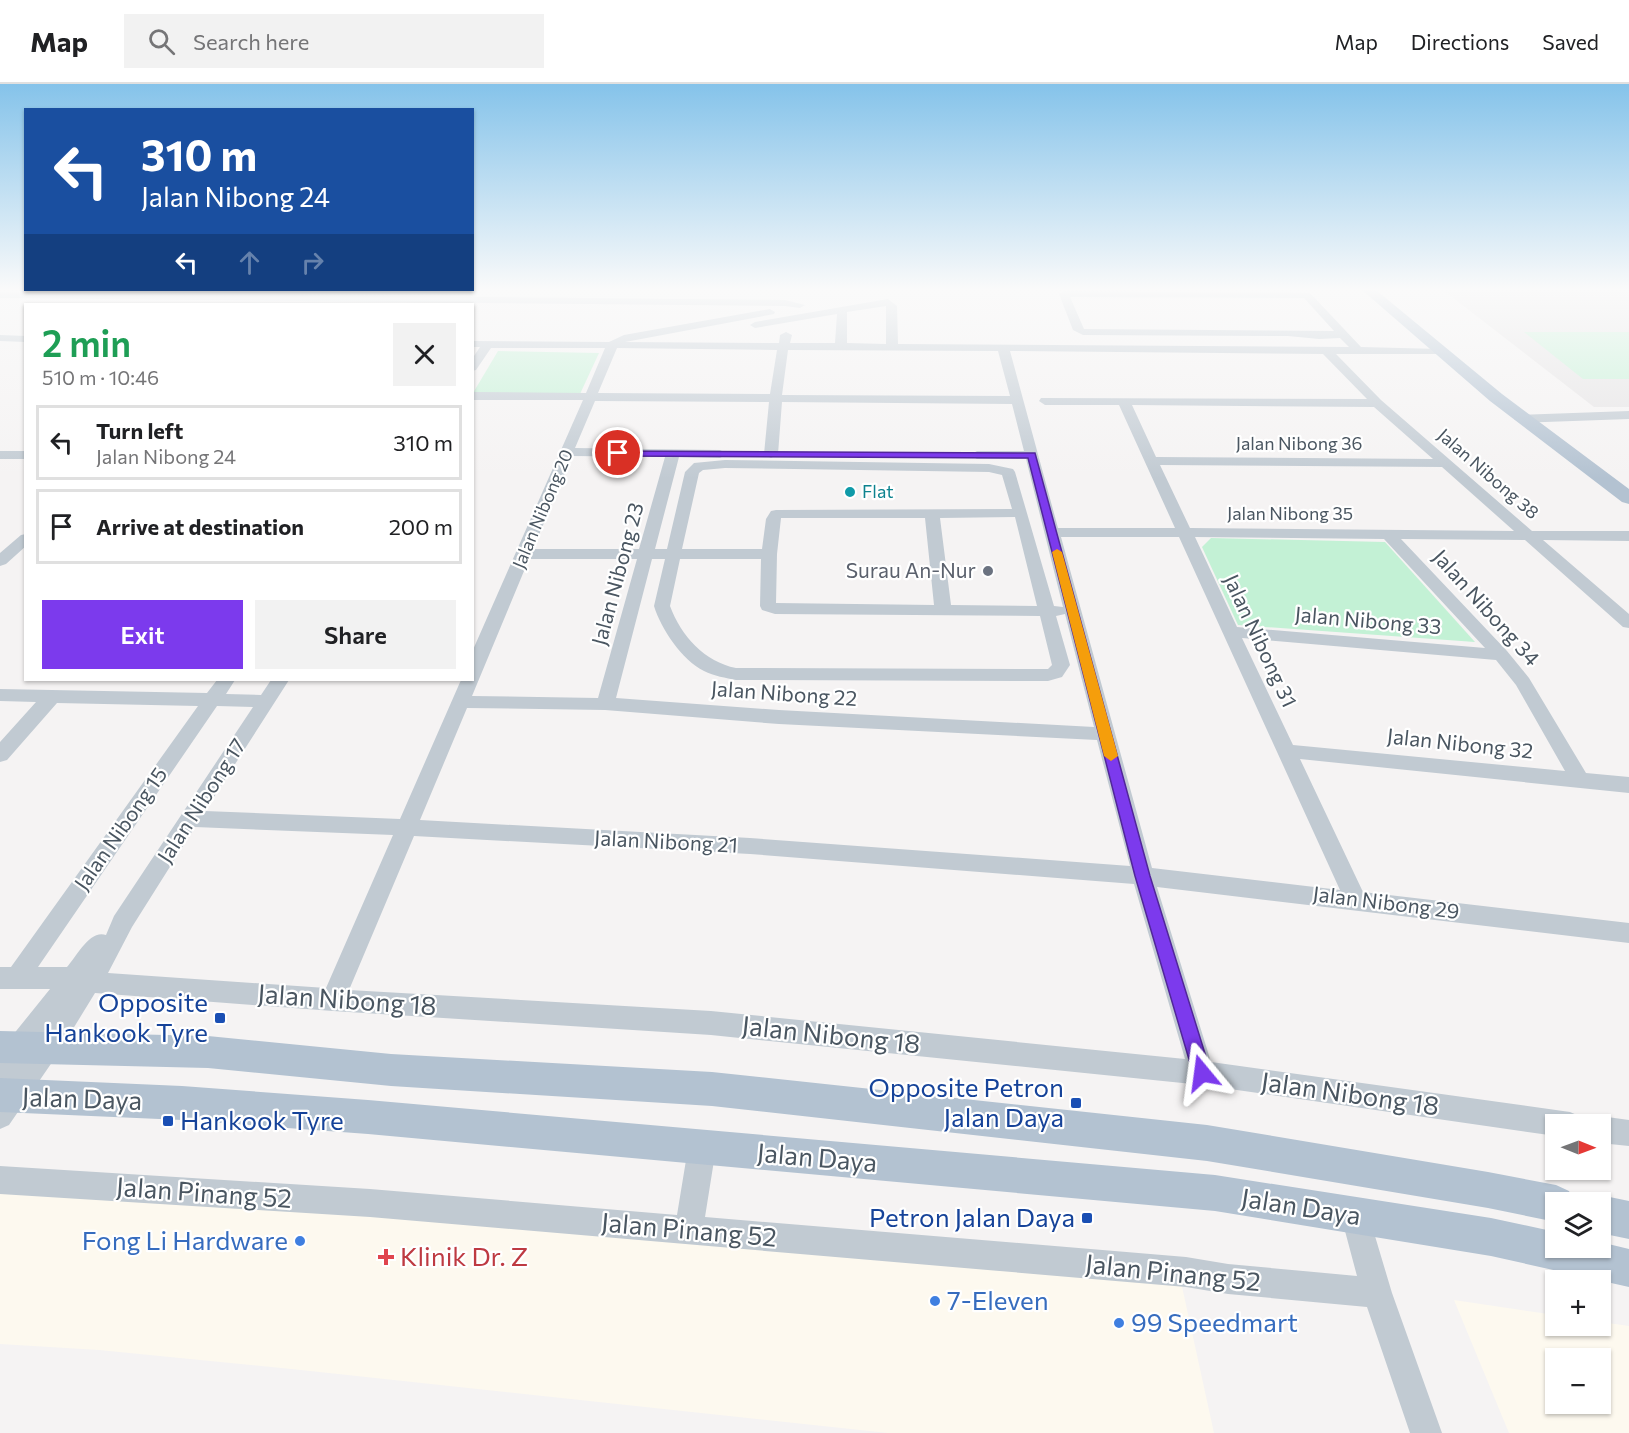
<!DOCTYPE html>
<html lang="en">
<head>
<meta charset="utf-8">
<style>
  body { margin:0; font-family:Commissioner,sans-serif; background:#f2f2f2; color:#202124; height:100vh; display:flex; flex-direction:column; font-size:22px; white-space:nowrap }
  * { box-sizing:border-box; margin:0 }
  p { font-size:20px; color:#757577 }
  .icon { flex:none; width:33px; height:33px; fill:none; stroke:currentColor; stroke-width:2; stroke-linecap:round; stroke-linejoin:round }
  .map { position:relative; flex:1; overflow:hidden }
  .sheet { position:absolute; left:24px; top:219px; width:450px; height:378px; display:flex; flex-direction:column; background:#fff; border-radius:0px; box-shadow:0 2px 4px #0004 }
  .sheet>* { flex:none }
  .banner { position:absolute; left:24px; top:24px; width:450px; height:183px; border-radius:0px; box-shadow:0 2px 4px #0004; background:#1a4fa0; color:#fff; overflow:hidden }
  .needle { width:39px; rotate:91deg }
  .buttons { position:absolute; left:1545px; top:1030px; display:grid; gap:12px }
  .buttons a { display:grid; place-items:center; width:66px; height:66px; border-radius:0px; background:#fff; box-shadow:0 2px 4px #0004; font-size:30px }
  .pin { position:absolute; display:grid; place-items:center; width:51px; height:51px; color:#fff; margin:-26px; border:3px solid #fff; border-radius:50%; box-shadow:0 2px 6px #0007 }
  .me { position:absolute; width:66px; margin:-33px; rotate:344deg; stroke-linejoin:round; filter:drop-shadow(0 0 4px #0008) }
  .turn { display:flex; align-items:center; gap:21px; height:126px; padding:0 18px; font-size:27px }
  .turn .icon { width:78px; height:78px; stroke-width:2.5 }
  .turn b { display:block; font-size:42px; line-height:51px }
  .lanes { display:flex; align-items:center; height:57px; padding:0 18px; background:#0003; justify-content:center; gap:30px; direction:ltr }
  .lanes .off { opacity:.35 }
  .round { display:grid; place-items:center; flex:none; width:63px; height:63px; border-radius:0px; background:#f2f2f2 }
  .overview { display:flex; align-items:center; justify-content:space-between; height:102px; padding:0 18px }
  h1 { font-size:36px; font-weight:600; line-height:45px; color:#1e9e55 }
  .primary-button { display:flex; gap:12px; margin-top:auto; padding:12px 18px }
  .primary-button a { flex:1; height:69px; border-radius:0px; background:#7c3aed; color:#fff; font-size:24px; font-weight:600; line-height:69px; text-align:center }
  .primary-button a+a { background:#f2f2f2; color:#202124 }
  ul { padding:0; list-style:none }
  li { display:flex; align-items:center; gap:18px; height:75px; margin:0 12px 9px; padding:0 6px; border:3px solid #e0e0e0; border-radius:0px }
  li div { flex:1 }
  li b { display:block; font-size:22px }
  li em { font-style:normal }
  header { display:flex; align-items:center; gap:36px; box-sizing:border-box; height:84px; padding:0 30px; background:#fff; border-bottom:2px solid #e0e0e0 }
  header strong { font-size:28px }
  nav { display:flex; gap:33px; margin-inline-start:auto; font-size:21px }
  .search { width:420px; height:54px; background:#f2f2f2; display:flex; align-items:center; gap:15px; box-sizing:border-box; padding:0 21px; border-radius:0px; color:#757577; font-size:22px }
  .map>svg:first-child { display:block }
  .commercial { fill:#fdf9ef; fill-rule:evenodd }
  .education { fill:#e6e4e5 }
  .green { fill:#c3f1d5 }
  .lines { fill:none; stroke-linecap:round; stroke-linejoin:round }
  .minor { fill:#c1cad2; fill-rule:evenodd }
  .major { fill:#b3c2d1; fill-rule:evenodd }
  .route { fill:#7c3aed; stroke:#51269a; stroke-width:1.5 }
  .slow { fill:#f59e0b }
  .culture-dot { fill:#0f9aa8; stroke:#fff; stroke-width:2 }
  .worship-dot { fill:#6b7280; stroke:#fff; stroke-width:2 }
  .transit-dot { fill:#1a4fb4; stroke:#fff; stroke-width:2 }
  .shop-dot { fill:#3f7fe0; stroke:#fff; stroke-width:2 }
  .health-dot { fill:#e0444e; stroke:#fff; stroke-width:2 }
  .labels { text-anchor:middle; stroke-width:4.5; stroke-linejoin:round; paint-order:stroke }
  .far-street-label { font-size:18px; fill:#4a5661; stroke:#fff }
  .far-culture-label { font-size:18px; fill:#0d838f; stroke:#fff; text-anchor:start }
  .worship-label { font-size:21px; fill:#5b616d; stroke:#fff; text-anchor:end }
  .street-label { font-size:21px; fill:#4a5661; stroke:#fff }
  .near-street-label { font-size:26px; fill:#4a5661; stroke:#fff }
  .near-transit-label { font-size:26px; fill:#164399; stroke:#fff; text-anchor:end }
  .near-shop-label { font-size:26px; fill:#366cbe; stroke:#fff; text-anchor:start }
  .near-health-label { font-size:26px; fill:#be3a42; stroke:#fff; text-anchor:start }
</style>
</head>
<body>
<header>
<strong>Map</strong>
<div class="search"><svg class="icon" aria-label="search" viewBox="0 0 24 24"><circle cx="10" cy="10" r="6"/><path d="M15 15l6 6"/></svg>Search here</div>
<nav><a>Map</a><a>Directions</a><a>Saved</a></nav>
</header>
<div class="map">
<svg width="1629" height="1349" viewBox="0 0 1629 1349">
  <rect width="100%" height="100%" fill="#f5f3f3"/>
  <!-- commercial -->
  <g class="commercial">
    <path d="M0,1106L377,1131L1181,1198L1214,1349H888L301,1286L99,1266L0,1260Z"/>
    <path d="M1454,1216L1555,1231L1556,1242H1600L1601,1238L1629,1242V1349H1509ZM1556,1275H1600V1320H1556Z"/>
  </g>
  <!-- education -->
  <path class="education" d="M1443,206H1629V323H1594Z"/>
  <!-- green -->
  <g class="green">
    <path d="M1524,248H1629V295H1583Z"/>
    <path d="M498,267L599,269L580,310L473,309Z"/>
    <path d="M1211,454L1385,458L1475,558L1238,541L1202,463Z"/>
  </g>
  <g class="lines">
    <!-- minor -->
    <g class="minor">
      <path d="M1064,207L1310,209L1361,263L1440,265V269L1436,270H1336L1381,316L1532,447H1629V457L1543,456L1629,530V544L1623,543L1525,456L1401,455L1507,567L1529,594L1586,689L1629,693V709L1300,675L1363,808L1629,839V859L1157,803L1211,978L1570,1028L1579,1032L1583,1041H1556V1052L1202,1001L711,951L333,927L95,909L57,971L9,1041L0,1045V1009L8,998L0,1001V967L50,905H0V883H11L198,622L57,619L7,676L0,678V658L36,618L0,617V605L207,609L217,596H235L226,610L261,611L271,596H289L205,727L400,735L461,596H472V568L583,316H472V308L586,309L605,264H491L476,286L472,287V275L480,263H472V257L609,258L624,251L770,225L775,228L774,230L625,258L779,259L780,251L786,248L792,251L790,259H835L837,230L755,244L750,241L755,238L888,215L897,222L898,260L1349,263L1340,254L1319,255L1288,252L1083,251L1073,246L1059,210ZM1070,213L1304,214L1334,247L1084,245ZM886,222V260L847,259V228ZM617,264L777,266L770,310L598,309ZM788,266L998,267L1010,312L782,311ZM1010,267L1323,270L1367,315L1041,314L1039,317L1045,321H1119L1175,444H1058ZM595,317L769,318L764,370L771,374L778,370L782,318L1012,320L1024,367H977L970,371L977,375H1026L1063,523L1054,522L1015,388L1013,385L989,380L725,376L694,379L685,388L667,465H655L679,373L720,374L727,370L720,366L575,364ZM1132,321L1374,323L1433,375L1156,373ZM572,372L665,373L639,465H533ZM1160,381L1442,383L1514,447L1190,444ZM725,384L989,388L1002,391L1012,425L776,426L771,427L766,435L762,465H682L699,389L703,386ZM1015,433L1037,522L951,521L940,434ZM925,434L934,521L776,519L777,470L781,434ZM1061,453H1179L1340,806L1152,784ZM1195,453L1384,455L1485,564L1237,543ZM529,475H637L598,614L472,612ZM652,475H665L654,522C661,545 682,576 704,587C714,592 726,594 736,596L1048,597L1062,593L1070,581L1056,532L1065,530L1094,643L779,626L616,614ZM680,475H761L760,522L762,526L775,530L1040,532L1052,581L1048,585L736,584C705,578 681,552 670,522ZM1242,554L1496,576L1516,601L1565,687L1293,661ZM217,622L253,623L114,832L106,851C90,845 76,873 67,883H38ZM467,624L605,626L779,640L1097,656L1130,782L750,754L420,736ZM195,743L393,751L326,904L108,889L132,843ZM414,752L750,770L1134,800L1185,975L711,927L349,906Z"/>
      <path d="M0,208L785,216L805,221L800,224L785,222L0,214Z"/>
      <path d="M0,251L26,252V258L0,257Z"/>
      <path d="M1629,327V335L1520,339L1514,335L1520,331Z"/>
      <rect x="0" y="367" width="26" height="8"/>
      <path d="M26,450V462L6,480L0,482V469L21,451Z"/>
      <path d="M1600,1032L1629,1036V1062L1600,1059V1041H1588L1590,1035Z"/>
      <path d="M702,1050L712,1054L716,1064L705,1133L1186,1173L1228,1180L1357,1192L1341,1132L1345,1122L1355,1118L1365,1122L1369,1132L1392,1209L1442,1349H1410L1367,1223L1228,1210L1186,1203L370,1133L0,1110V1082L370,1105L677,1131L688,1064L692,1054Z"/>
    </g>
    <!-- major -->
    <g class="major">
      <path d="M1362,206H1376L1502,310L1629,405V420L1622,418L1490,317Z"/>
      <path d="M0,947L208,952L391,970L712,988L1207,1041L1488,1088L1556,1101L1569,1107L1574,1119H1556V1138L1488,1124L1207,1077L712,1022L391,1002L208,984L0,979Z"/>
      <path d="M0,994L182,1002L368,1016L1215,1091L1491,1134L1556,1148V1164H1600V1158L1629,1165V1203L1491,1172L1215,1127L368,1050L182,1036L0,1028Z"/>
      <path d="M1600,1111L1629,1117V1155L1600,1149V1119H1586Z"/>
    </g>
  </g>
  <!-- sky -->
  <linearGradient id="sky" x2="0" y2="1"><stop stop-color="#85c3ea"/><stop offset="0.52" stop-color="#fafafa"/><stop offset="1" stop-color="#fafafa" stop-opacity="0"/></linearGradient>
  <rect width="1629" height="395" fill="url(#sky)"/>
  <!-- route -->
  <path class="route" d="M614,367L1035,369L1150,792L1211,989L1208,995L1202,997L1195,995L1193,989L1135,792L1028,374L618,372L614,371Z"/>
  <!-- slow -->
  <path class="slow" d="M1057,465L1062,468L1118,672L1111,677L1104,672L1052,468Z"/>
  <!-- markers -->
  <circle class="culture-dot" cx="850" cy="408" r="6"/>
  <circle class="worship-dot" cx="988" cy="487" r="6"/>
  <g class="transit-dot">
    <rect x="214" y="928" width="12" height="12" rx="3"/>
    <rect x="1070" y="1013" width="12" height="12" rx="3"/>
    <rect x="162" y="1031" width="12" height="12" rx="3"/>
    <rect x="1081" y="1128" width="12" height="12" rx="3"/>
  </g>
  <g class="shop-dot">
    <circle cx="300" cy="1157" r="6"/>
    <circle cx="935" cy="1217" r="6"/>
    <circle cx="1119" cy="1239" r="6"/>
  </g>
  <path class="health-dot" d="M383 1164h6v6h6v6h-6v6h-6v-6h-6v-6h6z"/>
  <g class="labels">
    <!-- far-street labels -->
    <g class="far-street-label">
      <text x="1299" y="366">Jalan Nibong 36</text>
      <text transform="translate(1488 390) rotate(41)" y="6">Jalan Nibong 38</text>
      <text transform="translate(543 425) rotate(-67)" y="6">Jalan Nibong 20</text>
      <text x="1290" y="436">Jalan Nibong 35</text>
    </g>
    <!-- far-culture labels -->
    <g class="far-culture-label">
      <text x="862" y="414">Flat</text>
    </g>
    <!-- worship labels -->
    <g class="worship-label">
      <text x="976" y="494">Surau An-Nur</text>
    </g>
    <!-- street labels -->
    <g class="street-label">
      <text transform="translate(618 490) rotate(-75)" y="7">Jalan Nibong 23</text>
      <text transform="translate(1486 524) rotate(48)" y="7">Jalan Nibong 34</text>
      <text transform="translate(1368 537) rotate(5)" y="7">Jalan Nibong 33</text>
      <text transform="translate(1260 557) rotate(65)" y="7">Jalan Nibong 31</text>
      <text transform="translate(784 610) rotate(4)" y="7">Jalan Nibong 22</text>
      <text transform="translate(1460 660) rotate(6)" y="7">Jalan Nibong 32</text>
      <text transform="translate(202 717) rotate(-57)" y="7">Jalan Nibong 17</text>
      <text transform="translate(121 745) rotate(-55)" y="7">Jalan Nibong 15</text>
      <text transform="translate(666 758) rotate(3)" y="7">Jalan Nibong 21</text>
      <text transform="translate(1386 819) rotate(7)" y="7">Jalan Nibong 29</text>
    </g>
    <!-- near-street labels -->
    <g class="near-street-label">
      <text transform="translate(347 916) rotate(4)" y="9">Jalan Nibong 18</text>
      <text transform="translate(831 951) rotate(6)" y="9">Jalan Nibong 18</text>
      <text transform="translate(1350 1010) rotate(8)" y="9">Jalan Nibong 18</text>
      <text transform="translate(82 1015) rotate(2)" y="9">Jalan Daya</text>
      <text transform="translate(817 1074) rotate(5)" y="9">Jalan Daya</text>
      <text transform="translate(204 1109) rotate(4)" y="9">Jalan Pinang 52</text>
      <text transform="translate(1301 1123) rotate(9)" y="9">Jalan Daya</text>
      <text transform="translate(689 1146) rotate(5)" y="9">Jalan Pinang 52</text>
      <text transform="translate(1173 1189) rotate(6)" y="9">Jalan Pinang 52</text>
    </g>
    <!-- near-transit labels -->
    <g class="near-transit-label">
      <text x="208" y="928">Opposite<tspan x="208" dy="30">Hankook Tyre</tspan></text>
      <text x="1064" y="1013">Opposite Petron<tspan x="1064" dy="30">Jalan Daya</tspan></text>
      <text x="180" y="1046" text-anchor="start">Hankook Tyre</text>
      <text x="1075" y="1143">Petron Jalan Daya</text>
    </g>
    <!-- near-shop labels -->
    <g class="near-shop-label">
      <text x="288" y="1166" text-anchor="end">Fong Li Hardware</text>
      <text x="947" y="1226">7-Eleven</text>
      <text x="1131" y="1248">99 Speedmart</text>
    </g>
    <!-- near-health labels -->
    <g class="near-health-label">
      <text x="400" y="1182">Klinik Dr. Z</text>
    </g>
  </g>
</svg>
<div class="buttons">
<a><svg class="needle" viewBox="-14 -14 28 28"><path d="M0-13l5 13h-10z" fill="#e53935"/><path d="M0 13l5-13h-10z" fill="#757577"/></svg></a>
<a><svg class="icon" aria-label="layers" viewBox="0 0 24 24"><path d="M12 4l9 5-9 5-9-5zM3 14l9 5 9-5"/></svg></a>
<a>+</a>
<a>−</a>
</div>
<div class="pin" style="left:618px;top:369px;background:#d93025"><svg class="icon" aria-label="arrive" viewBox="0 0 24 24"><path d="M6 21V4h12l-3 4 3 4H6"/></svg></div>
<svg class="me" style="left:1202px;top:989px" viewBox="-20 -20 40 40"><path d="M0-17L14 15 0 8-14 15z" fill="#7c3aed" stroke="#fff" stroke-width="4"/></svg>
<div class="banner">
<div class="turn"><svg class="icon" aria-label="left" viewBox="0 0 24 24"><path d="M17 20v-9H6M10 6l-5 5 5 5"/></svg><div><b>310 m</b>Jalan Nibong 24</div></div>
<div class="lanes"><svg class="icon" aria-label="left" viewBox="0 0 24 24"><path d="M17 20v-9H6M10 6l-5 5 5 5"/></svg><svg class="icon off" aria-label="ahead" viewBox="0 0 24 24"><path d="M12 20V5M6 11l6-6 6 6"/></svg><svg class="icon off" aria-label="right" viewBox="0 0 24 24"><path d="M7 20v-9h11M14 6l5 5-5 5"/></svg></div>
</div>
<section class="sheet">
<div class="overview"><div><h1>2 min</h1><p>510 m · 10:46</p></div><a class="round"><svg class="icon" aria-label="close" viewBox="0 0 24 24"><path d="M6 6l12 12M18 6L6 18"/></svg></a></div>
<ul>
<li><svg class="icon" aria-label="left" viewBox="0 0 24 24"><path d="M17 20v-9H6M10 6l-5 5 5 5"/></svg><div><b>Turn left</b><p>Jalan Nibong 24</p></div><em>310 m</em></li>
<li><svg class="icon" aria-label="arrive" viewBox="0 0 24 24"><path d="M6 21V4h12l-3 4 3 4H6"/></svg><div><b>Arrive at destination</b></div><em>200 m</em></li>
</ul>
<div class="primary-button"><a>Exit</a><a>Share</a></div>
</section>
</div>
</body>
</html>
